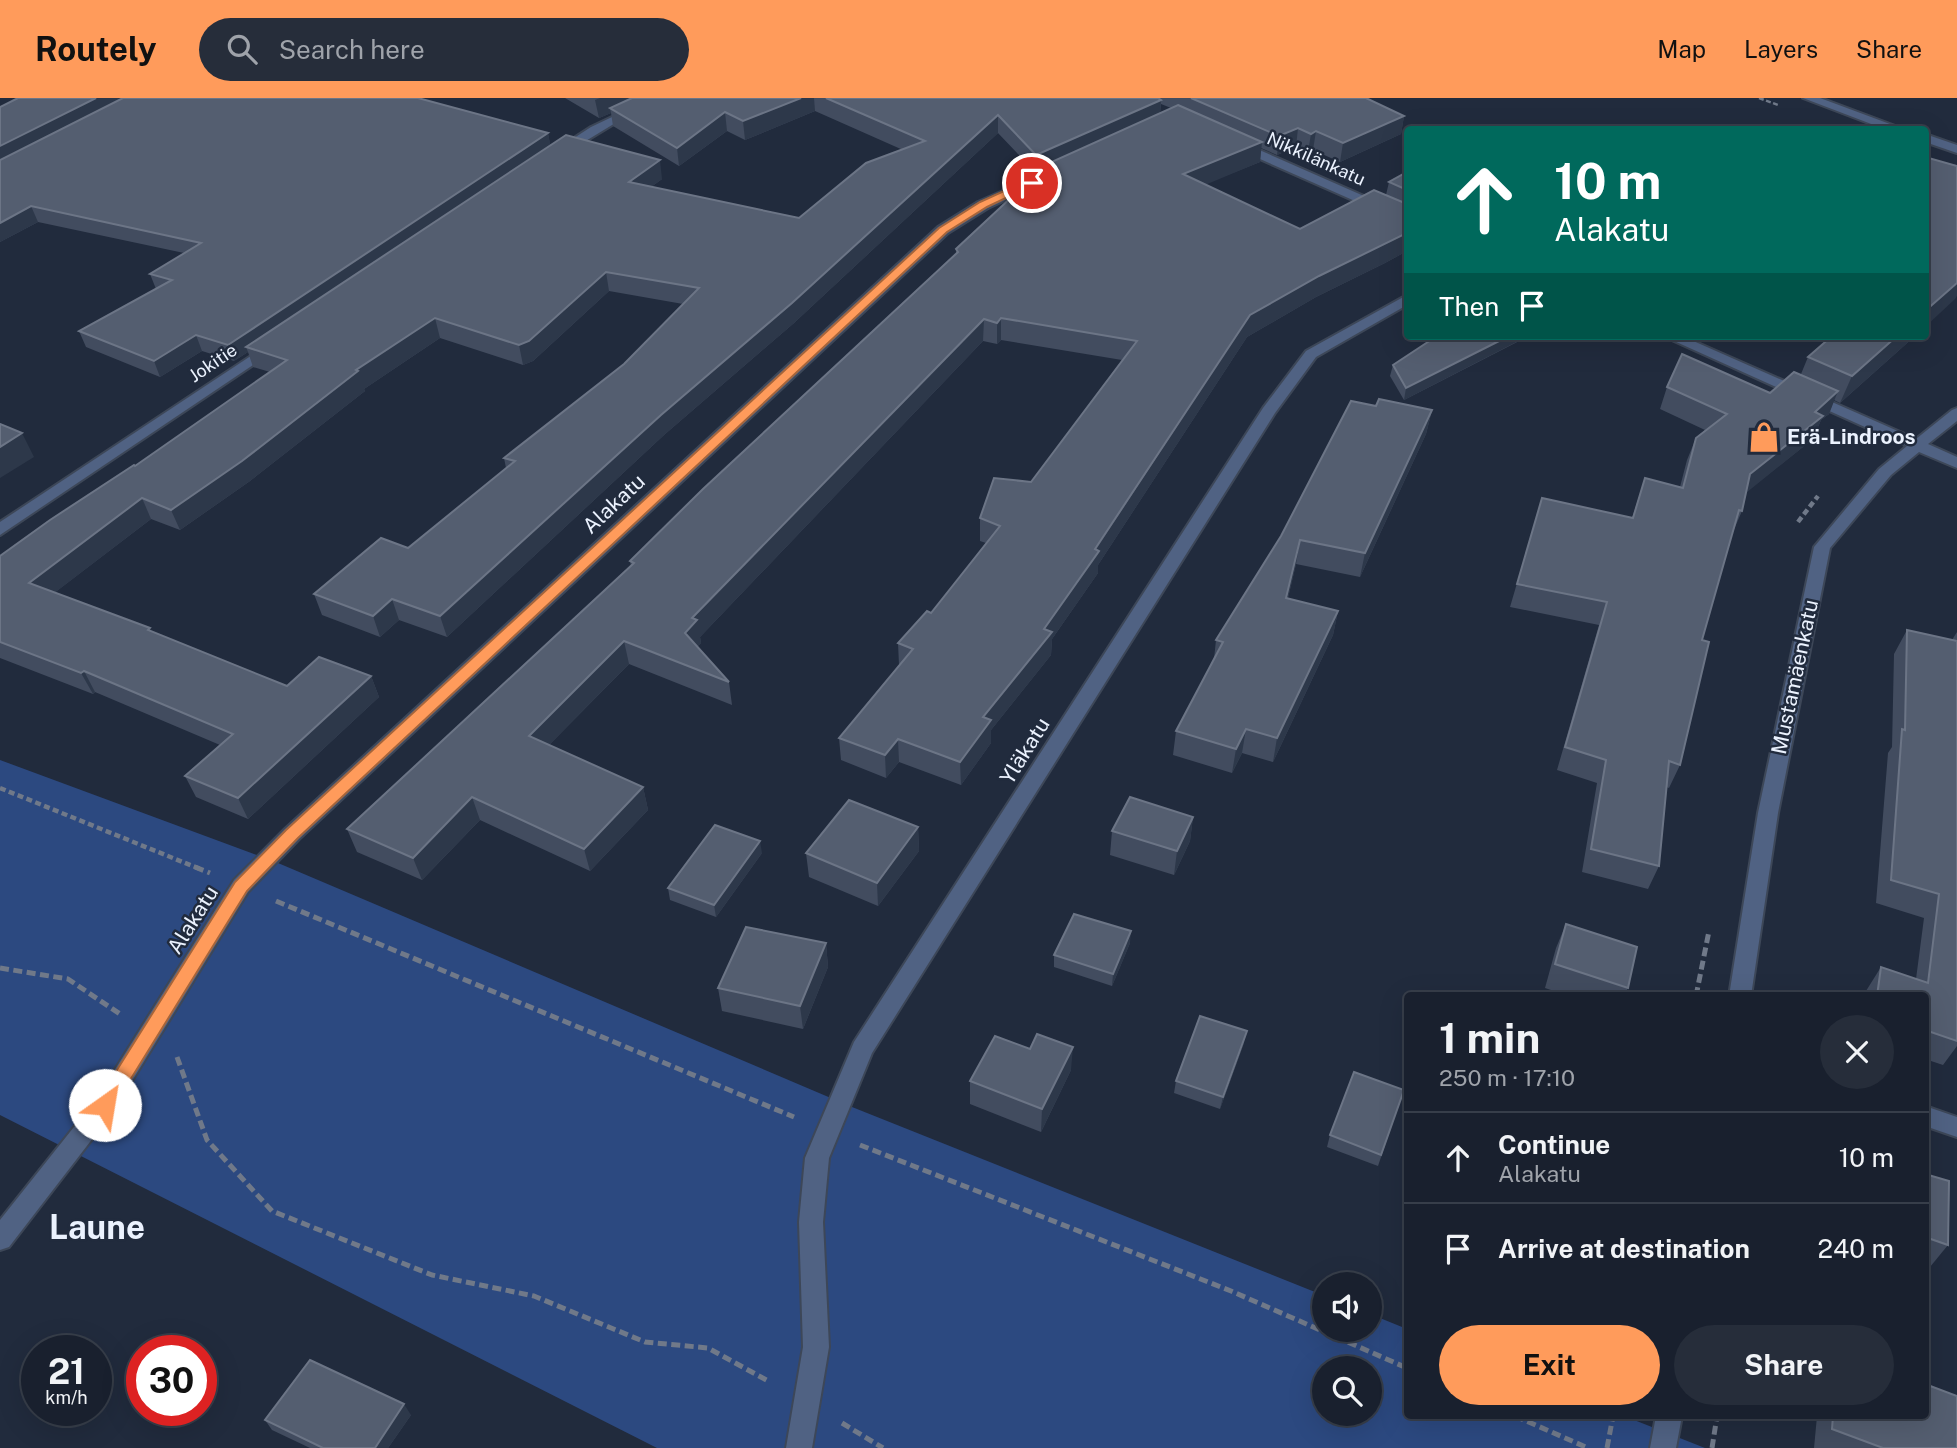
<!DOCTYPE html>
<html lang="en">
<head>
<meta charset="utf-8">
<style>
  body { margin:0; font-family:"Public Sans",sans-serif; background:#262d3a; color:#f1f3f6; height:100vh; display:flex; flex-direction:column; font-size:26px; white-space:nowrap }
  * { box-sizing:border-box; margin:0 }
  p { font-size:23px; color:#9fa3aa }
  .icon { flex:none; width:38px; height:38px; fill:none; stroke:currentColor; stroke-width:2; stroke-linecap:round; stroke-linejoin:round }
  .map { position:relative; flex:1; overflow:hidden }
  .panel { position:absolute; left:1404px; top:894px; width:525px; height:427px; display:flex; flex-direction:column; background:#19202e; border-radius:7px; box-shadow:0 7px 28px #0002,0 0 0 2px #373e4a }
  .panel>* { flex:none }
  .guide { position:absolute; left:1404px; top:28px; width:525px; height:214px; border-radius:7px; box-shadow:0 7px 28px #0002,0 0 0 2px #373e4a; background:#00695c; color:#fff; overflow:hidden }
  .tools { position:absolute; left:1312px; top:1174px; display:grid; gap:14px }
  .tools a { display:grid; place-items:center; width:70px; height:70px; border-radius:50%; background:#19202e; box-shadow:0 7px 28px #0002,0 0 0 2px #373e4a; font-size:35px }
  .speed { position:absolute; left:21px; top:1237px; display:flex; gap:14px; font-size:35px; font-weight:700; text-align:center }
  .speed>* { display:grid; place-content:center; width:91px; height:91px; border-radius:50%; background:#19202e; box-shadow:0 7px 28px #0002,0 0 0 2px #373e4a; line-height:1 }
  .speed small { font-size:18px; font-weight:400 }
  .speed .limit { border:10px solid #d22; background:#fff; color:#111 }
  .pin { position:absolute; display:grid; place-items:center; width:60px; height:60px; color:#fff; margin:-30px; border:4px solid #fff; border-radius:50%; box-shadow:0 2px 7px #0007 }
  .me { position:absolute; width:77px; margin:-38px; rotate:32deg; stroke-linejoin:round; filter:drop-shadow(0 0 5px #0008) }
  .turn { display:flex; align-items:center; gap:24px; height:147px; padding:0 35px; font-size:32px }
  .turn .icon { width:91px; height:91px; stroke-width:2.5 }
  .turn b { display:block; font-size:49px; line-height:60px }
  .then { display:flex; align-items:center; height:66px; padding:0 35px; background:#0003; gap:14px; font-size:26px }
  .round { display:grid; place-items:center; flex:none; width:74px; height:74px; border-radius:37px; background:#262d3a }
  .headline { display:flex; align-items:center; justify-content:space-between; height:119px; padding:0 35px }
  h1 { font-size:42px; font-weight:700; line-height:52px }
  .action { display:flex; gap:14px; margin-top:auto; padding:14px 35px }
  .action a { flex:1; height:80px; border-radius:42px; background:#ff9b5b; color:#111; font-size:28px; font-weight:700; line-height:80px; text-align:center }
  .action a+a { background:#262d3a; color:#f1f3f6 }
  ul { padding:0; list-style:none }
  li { display:flex; align-items:center; gap:21px; height:91px; padding:0 35px; border-top:2px solid #373e4a }
  li div { flex:1 }
  li b { display:block; font-size:26px }
  li em { font-style:normal }
  header { display:flex; align-items:center; gap:42px; box-sizing:border-box; height:98px; padding:0 35px; background:#ff9b5b; color:#111 }
  header strong { font-size:33px }
  nav { display:flex; gap:38px; margin-inline-start:auto; font-size:24px }
  .search { width:490px; height:63px; background:#262d3a; display:flex; align-items:center; gap:18px; box-sizing:border-box; padding:0 24px; border-radius:38px; color:#9fa3aa; font-size:26px }
  .map>svg:first-child { display:block }
  .green { fill:#2c4980; fill-rule:evenodd }
  .lines { fill:none; stroke-linecap:round; stroke-linejoin:round }
  .minor-casing { stroke:#3d4758; stroke-width:4 }
  .tertiary-casing { stroke:#3d4758; stroke-width:4 }
  .path-far2 { stroke:#707989; stroke-width:2.5; stroke-dasharray:5 2.5; stroke-linecap:butt }
  .path-far1 { stroke:#707989; stroke-width:4.5; stroke-dasharray:6 3.5; stroke-linecap:butt }
  .path { stroke:#707989; stroke-width:5; stroke-dasharray:9 4.5; stroke-linecap:butt }
  .minor { fill:#506283; fill-rule:evenodd }
  .tertiary { fill:#506283; fill-rule:evenodd }
  .wall { fill:#424c5f; fill-rule:evenodd }
  .shaded-wall { fill:#2d384a }
  .building { fill:#545e70; stroke:#6c7586; stroke-width:2 }
  .route { fill:#ff9b5b; stroke:#a6653b; stroke-width:2 }
  .labels { text-anchor:middle; stroke-width:5; stroke-linejoin:round; paint-order:stroke }
  .far-street-label { font-size:18px; fill:#ebf2fe; stroke:#212b3d }
  .poi-label { font-size:21px; font-weight:bold; fill:#ebf2fe; stroke:#212b3d; text-anchor:start }
  .street-label { font-size:21px; fill:#ebf2fe; stroke:#212b3d }
  .near-district-label { font-size:33px; font-weight:bold; fill:#ebf2fe; stroke:#212b3d }
</style>
</head>
<body>
<header>
<strong>Routely</strong>
<div class="search"><svg class="icon" aria-label="search" viewBox="0 0 24 24"><circle cx="10" cy="10" r="6"/><path d="M15 15l6 6"/></svg>Search here</div>
<nav><a>Map</a><a>Layers</a><a>Share</a></nav>
</header>
<div class="map">
<svg width="1957" height="1350" viewBox="0 0 1957 1350">
  <rect width="100%" height="100%" fill="#212b3d"/>
  <!-- green -->
  <path class="green" d="M0,662L278,765L852,1009L1325,1198V1232H1370V1216L1407,1231V1318H1624L1705,1350H657L0,1017ZM1325,1270H1370V1316H1325Z"/>
  <g class="lines">
    <defs>
      <g id="minor">
        <path d="M652,0H668L612,27L561,58L551,55L591,29Z"/>
        <path d="M1239,43L1407,117V126L1235,50L1233,47Z"/>
        <path d="M1044,75L1048,76V82L988,110L948,135L299,741L248,794L113,1014L9,1149L0,1152V1122L97,1000L234,782L285,731L938,129L978,104Z"/>
        <path d="M1407,197V207L1316,259L1275,315L872,955L829,1060L823,1124L829,1249L812,1350H786L803,1249L799,1124L805,1060L854,944L1263,310L1306,253Z"/>
        <path d="M1663,238H1682L1916,341L1952,312L1957,310V323L1928,346L1957,359V370L1919,354L1891,377L1830,450L1778,715L1751,898H1729L1758,715L1814,449L1879,371L1907,348Z"/>
        <path d="M272,244L277,245L279,248L277,251L0,437V424Z"/>
        <path d="M1925,1008L1957,1019V1039L1925,1028Z"/>
        <path d="M1656,1318H1682L1676,1350H1650Z"/>
      </g>
      <g id="tertiary">
        <path d="M1803,0H1820L1906,32H1887Z"/>
        <path d="M1925,36L1957,47V55L1925,44Z"/>
      </g>
    </defs>
    <!-- minor casing -->
    <use href="#minor" class="minor-casing"/>
    <!-- tertiary casing -->
    <use href="#tertiary" class="tertiary-casing"/>
    <!-- path-far2 -->
    <path class="path-far2" d="M1759,0L1778,7"/>
    <!-- path-far1 -->
    <g class="path-far1">
      <path d="M1798,424L1818,398"/>
      <path d="M0,690L200,771"/>
    </g>
    <!-- path -->
    <g class="path">
      <path d="M195,769L210,775"/>
      <path d="M276,803L794,1019"/>
      <path d="M0,870L68,881L120,916"/>
      <path d="M1696,898L1709,833"/>
      <path d="M177,959L207,1042L272,1113L432,1177L534,1198L645,1244L708,1250L770,1284"/>
      <path d="M860,1047L1231,1193L1407,1270"/>
      <path d="M1515,1318L1588,1350"/>
      <path d="M842,1325L883,1350"/>
      <path d="M1607,1350L1613,1318"/>
      <path d="M1712,1350L1717,1318"/>
    </g>
    <!-- minor -->
    <use href="#minor" class="minor"/>
    <!-- tertiary -->
    <use href="#tertiary" class="tertiary"/>
  </g>
  <!-- wall -->
  <g class="wall">
    <path d="M565,0H1366L1404,18L1401,36L1340,64L1313,52L1308,54L1296,49L1277,57L1261,50L1260,64L1205,86L1300,131L1386,97L1389,84L1407,74V153L1385,165L1316,199L1247,239L1098,467V475L1052,541L1051,557L991,632V645L961,687L899,664L886,680L841,662L839,640L899,567L898,545L931,515L986,445L980,443V420L1031,384L1122,262L1001,242L997,246L983,243L700,539L701,545L697,549L729,584L732,607L629,566L549,647L643,689L648,712L590,773L480,722L422,782L357,754L347,731L631,468L630,463L956,156V151L1037,75H1036L998,35L794,225L664,337L447,539L399,522L380,539L322,517L314,496L408,450L506,370L504,360L624,266L683,206L609,193L533,263L523,267L440,240L364,291L365,293L250,383L180,432L151,421L54,495L287,588L371,578L379,599L248,721L196,699L185,678L220,647L95,594L93,596L0,560V458L135,368L270,274L253,269L248,254L234,263L202,253L160,279L86,249L79,233L156,191L150,176L184,155L38,124L0,144V9L548,35L550,47L662,81L651,89L799,120L903,52L815,13L745,42L727,33L679,68L613,28L611,15L599,20ZM1161,6L1171,10L1160,15Z"/>
    <path d="M1832,238H1915L1840,305L1834,302L1829,316L1821,322L1813,341L1746,394L1742,413L1732,436L1702,542L1680,667L1669,690L1666,689L1659,768L1648,791L1582,774L1597,685L1557,672L1599,527L1510,509L1542,400L1632,420L1645,380L1680,389L1687,362L1696,340L1705,332L1660,311L1667,289L1770,295L1801,276L1808,259Z"/>
    <path d="M1527,239L1404,302L1390,278L1393,267Z"/>
    <path d="M1376,308L1432,312L1426,336L1360,479L1296,466L1288,500L1338,513L1333,537L1273,664L1242,655L1232,675L1173,657L1176,633L1214,561L1216,542Z"/>
    <path d="M1907,532L1952,542L1957,534V948L1943,967L1925,961V898H1865L1866,893L1881,869L1916,881L1924,820L1876,805L1888,655L1892,649L1894,556Z"/>
    <path d="M1193,719L1190,743L1174,777L1110,757L1112,733Z"/>
    <path d="M918,729L919,753L878,808L809,779L806,755Z"/>
    <path d="M762,755L716,819L670,802L668,790Z"/>
    <path d="M1566,826L1628,890L1624,898H1569L1545,890L1556,850Z"/>
    <path d="M826,845L828,869L803,931L722,913L718,890Z"/>
    <path d="M1130,845L1112,888L1054,869V857Z"/>
    <path d="M1244,945L1220,1011L1174,995L1176,983Z"/>
    <path d="M1071,972L1041,1034L970,1006V983Z"/>
    <path d="M1404,992L1378,1068L1327,1049L1330,1037Z"/>
    <path d="M1925,1076L1948,1147L1930,1169L1925,1167Z"/>
    <path d="M411,1317L388,1350H310L272,1332L265,1322Z"/>
    <path d="M1817,1318H1925L1957,1350H1814Z"/>
  </g>
  <!-- shaded-wall -->
  <g class="shaded-wall">
    <path d="M96,0H131L0,66V48Z"/>
    <path d="M600,0H644L610,10L611,15L599,20L595,2Z"/>
    <path d="M801,0H814L815,13L745,42L743,23Z"/>
    <path d="M1161,2L1160,20L1036,75V57Z"/>
    <path d="M725,14L727,33L679,68L677,50Z"/>
    <path d="M998,17V35L794,225L664,337L447,539L440,518L661,317Z"/>
    <path d="M1404,18L1401,36L1340,64L1343,45Z"/>
    <path d="M1298,30L1296,49L1277,57L1279,38Z"/>
    <path d="M1316,33L1313,52L1308,54L1311,36Z"/>
    <path d="M548,35L551,50L246,249L248,254L234,263L228,247Z"/>
    <path d="M1262,44L1260,64L1181,97L1183,76Z"/>
    <path d="M660,62L662,81L632,103L629,84Z"/>
    <path d="M31,108L38,124L0,144V125Z"/>
    <path d="M1407,135V153L1385,165L1316,199L1247,239L1098,467V475L1052,541L1051,557L991,632V645L961,687L960,664L983,619L1044,531L1250,217L1319,178Z"/>
    <path d="M606,174L609,193L533,263L523,267L519,247Z"/>
    <path d="M1957,185V198L1955,201L1925,229V213Z"/>
    <path d="M435,220L440,240L364,291L365,293L250,383L180,432L171,412L356,272Z"/>
    <path d="M1001,220V242L997,246V225Z"/>
    <path d="M984,221L983,243L700,539L701,545L689,558L685,535L692,520Z"/>
    <path d="M196,237L202,253L160,279L154,263Z"/>
    <path d="M1509,238H1528L1404,302L1406,290Z"/>
    <path d="M1897,238H1915L1840,305L1852,278Z"/>
    <path d="M1838,293L1829,316L1821,322L1813,341L1741,399L1750,376Z"/>
    <path d="M1432,312L1426,336L1360,479L1365,455Z"/>
    <path d="M22,335L34,359L0,380V349Z"/>
    <path d="M142,400L151,421L40,506L29,485Z"/>
    <path d="M1300,442L1296,466L1282,524L1286,500Z"/>
    <path d="M392,501L399,522L380,539L373,518Z"/>
    <path d="M1338,513L1333,537L1273,664L1277,640Z"/>
    <path d="M624,543L629,566L535,661L529,638Z"/>
    <path d="M84,573L95,594L93,596L81,575Z"/>
    <path d="M371,578L379,599L248,721L238,700Z"/>
    <path d="M1246,631L1242,655L1232,675L1236,651Z"/>
    <path d="M898,641L899,664L886,680L885,657Z"/>
    <path d="M643,689L648,712L590,773L584,751Z"/>
    <path d="M472,699L480,722L422,782L413,760Z"/>
    <path d="M1193,719L1190,743L1174,777L1177,753Z"/>
    <path d="M918,729L919,753L878,808L877,785Z"/>
    <path d="M760,743L762,755L716,819L714,807Z"/>
    <path d="M1131,833L1130,845L1112,888L1113,876Z"/>
    <path d="M826,845L828,869L803,931L800,908Z"/>
    <path d="M1247,933L1244,945L1220,1011L1223,999Z"/>
    <path d="M1073,949L1071,972L1041,1034L1042,1011Z"/>
    <path d="M404,1306L411,1317L388,1350H375Z"/>
  </g>
  <!-- building -->
  <g class="building">
    <path d="M18,0H96L0,48V9Z"/>
    <path d="M123,0H418L548,35L228,247L196,237L154,263L79,233L172,182L150,176L201,145L31,108L0,125V62Z"/>
    <path d="M632,0H801L743,23L725,14L677,50L610,10Z"/>
    <path d="M826,0H1158L1161,2L1036,57L998,17L792,205L661,317L440,518L392,501L373,518L314,496L381,440L408,450L515,363L504,360L624,266L699,190L606,174L529,243L519,247L435,220L356,272L358,273L242,363L171,412L142,400L29,485L150,530L148,532L287,588L319,559L371,578L238,700L185,678L233,636L84,573L81,575L0,544V458L50,422L134,367L135,368L287,262L246,249L566,37L660,62L629,84L799,120L866,65L925,43Z"/>
    <path d="M1191,0H1366L1404,18L1343,45L1316,33L1311,36L1298,30L1279,38Z"/>
    <path d="M1178,7L1262,44L1183,76L1300,131L1374,92L1407,106V135L1319,178L1250,217L1095,451L1099,453L1044,531L1052,534L983,619L991,622L960,664L898,641L885,657L839,640L913,551L898,545L927,513L931,515L1000,428L980,420L994,380L1031,384L1137,243L1001,220L997,225L984,221L692,520L697,522L685,535L729,584L624,543L529,638L643,689L584,751L472,699L413,760L347,731L634,465L630,463L703,391L958,154L956,151L1047,66Z"/>
    <path d="M1925,59L1957,68V185L1925,213Z"/>
    <path d="M1407,74V92L1389,84Z"/>
    <path d="M1437,238H1509L1406,290L1393,267Z"/>
    <path d="M1832,238H1897L1852,278L1808,259Z"/>
    <path d="M1682,256L1770,295L1794,274L1838,293L1815,314L1823,318L1750,376L1742,413L1739,412L1702,542L1709,544L1680,667L1669,663L1659,768L1591,751L1606,662L1565,649L1607,504L1517,486L1542,400L1633,420L1645,380L1683,390L1696,340L1727,316L1667,289Z"/>
    <path d="M1379,301L1432,312L1365,455L1300,442L1286,500L1338,513L1277,640L1246,631L1236,651L1176,633L1223,544L1216,542L1281,438L1351,303L1376,308Z"/>
    <path d="M0,326L22,335L0,349Z"/>
    <path d="M1907,532L1957,543V943L1925,932V898H1877L1881,869L1928,885L1939,796L1891,782L1902,631L1905,632Z"/>
    <path d="M1130,699L1193,719L1177,753L1112,733Z"/>
    <path d="M849,702L918,729L877,785L806,755Z"/>
    <path d="M715,727L760,743L714,807L668,790Z"/>
    <path d="M1074,816L1131,833L1113,876L1054,857Z"/>
    <path d="M1566,826L1637,849L1628,890L1555,866Z"/>
    <path d="M746,829L826,845L800,908L718,890Z"/>
    <path d="M1200,918L1247,933L1223,999L1176,983Z"/>
    <path d="M1037,936L1073,949L1042,1011L970,983L995,938L1030,951Z"/>
    <path d="M1354,974L1404,992L1381,1057L1330,1037Z"/>
    <path d="M1925,1076L1949,1083L1948,1147L1925,1139Z"/>
    <path d="M310,1262L404,1306L375,1350H323L265,1322Z"/>
    <path d="M1925,1286L1957,1298V1350H1883L1832,1331L1833,1318H1925Z"/>
  </g>
  <!-- route -->
  <path class="route" d="M1028,82L1037,85L987,109L947,134L298,740L247,793L111,1013L105,1015L98,1013L95,1007L98,1002L235,784L286,732L939,130L980,104Z"/>
  <!-- icons -->
  <defs>
    <symbol id="shop-bare" viewBox="-9 -9 18 18"><path d="M-5-2.5h2.3a2.7 3.5 0 0 1 5.4 0H5L5.5 6h-11ZM-1.5-2.5h3a1.5 2.3 0 0 0-3 0Z" fill="#ff9b5b" stroke="#212b3d" stroke-width="2.5" paint-order="stroke"/></symbol>
  </defs>
  <g fill-rule="evenodd">
    <use href="#shop-bare" x="1742" y="317" width="44" height="44"/>
  </g>
  <g class="labels">
    <!-- far-street labels -->
    <g class="far-street-label">
      <text transform="translate(1316 61) rotate(24)" y="6">Nikkilänkatu</text>
      <text transform="translate(213 265) rotate(-34)" y="6">Jokitie</text>
    </g>
    <!-- poi labels -->
    <g class="poi-label">
      <text x="1787" y="346">Erä-Lindroos</text>
    </g>
    <!-- street labels -->
    <g class="street-label">
      <text transform="translate(614 406) rotate(-43)" y="7">Alakatu</text>
      <text transform="translate(1795 579) rotate(-78)" y="7">Mustamäenkatu</text>
      <text transform="translate(1025 653) rotate(-58)" y="7">Yläkatu</text>
      <text transform="translate(193 822) rotate(-58)" y="7">Alakatu</text>
    </g>
    <!-- near-district labels -->
    <g class="near-district-label">
      <text x="97" y="1141">Laune</text>
    </g>
  </g>
</svg>
<div class="tools">
<a><svg class="icon" aria-label="sound" viewBox="0 0 24 24"><path d="M4 9h4l5-4v14l-5-4H4zM17 9q2 3 0 6"/></svg></a>
<a><svg class="icon" aria-label="search" viewBox="0 0 24 24"><circle cx="10" cy="10" r="6"/><path d="M15 15l6 6"/></svg></a>
</div>
<div class="speed"><div>21<small>km/h</small></div><div class="limit">30</div></div>
<div class="pin" style="left:1032px;top:85px;background:#d93025"><svg class="icon" aria-label="arrive" viewBox="0 0 24 24"><path d="M6 21V4h12l-3 4 3 4H6"/></svg></div>
<svg class="me" style="left:105px;top:1007px" viewBox="-20 -20 40 40"><circle r="19" fill="#fff"/><path d="M0-13L10 11 0 6-10 11z" fill="#ff9b5b"/></svg>
<div class="guide">
<div class="turn"><svg class="icon" aria-label="ahead" viewBox="0 0 24 24"><path d="M12 20V5M6 11l6-6 6 6"/></svg><div><b>10 m</b>Alakatu</div></div>
<div class="then">Then<svg class="icon" aria-label="arrive" viewBox="0 0 24 24"><path d="M6 21V4h12l-3 4 3 4H6"/></svg></div>
</div>
<section class="panel">
<div class="headline"><div><h1>1 min</h1><p>250 m · 17:10</p></div><a class="round"><svg class="icon" aria-label="close" viewBox="0 0 24 24"><path d="M6 6l12 12M18 6L6 18"/></svg></a></div>
<ul>
<li><svg class="icon" aria-label="ahead" viewBox="0 0 24 24"><path d="M12 20V5M6 11l6-6 6 6"/></svg><div><b>Continue</b><p>Alakatu</p></div><em>10 m</em></li>
<li><svg class="icon" aria-label="arrive" viewBox="0 0 24 24"><path d="M6 21V4h12l-3 4 3 4H6"/></svg><div><b>Arrive at destination</b></div><em>240 m</em></li>
</ul>
<div class="action"><a>Exit</a><a>Share</a></div>
</section>
</div>
</body>
</html>
